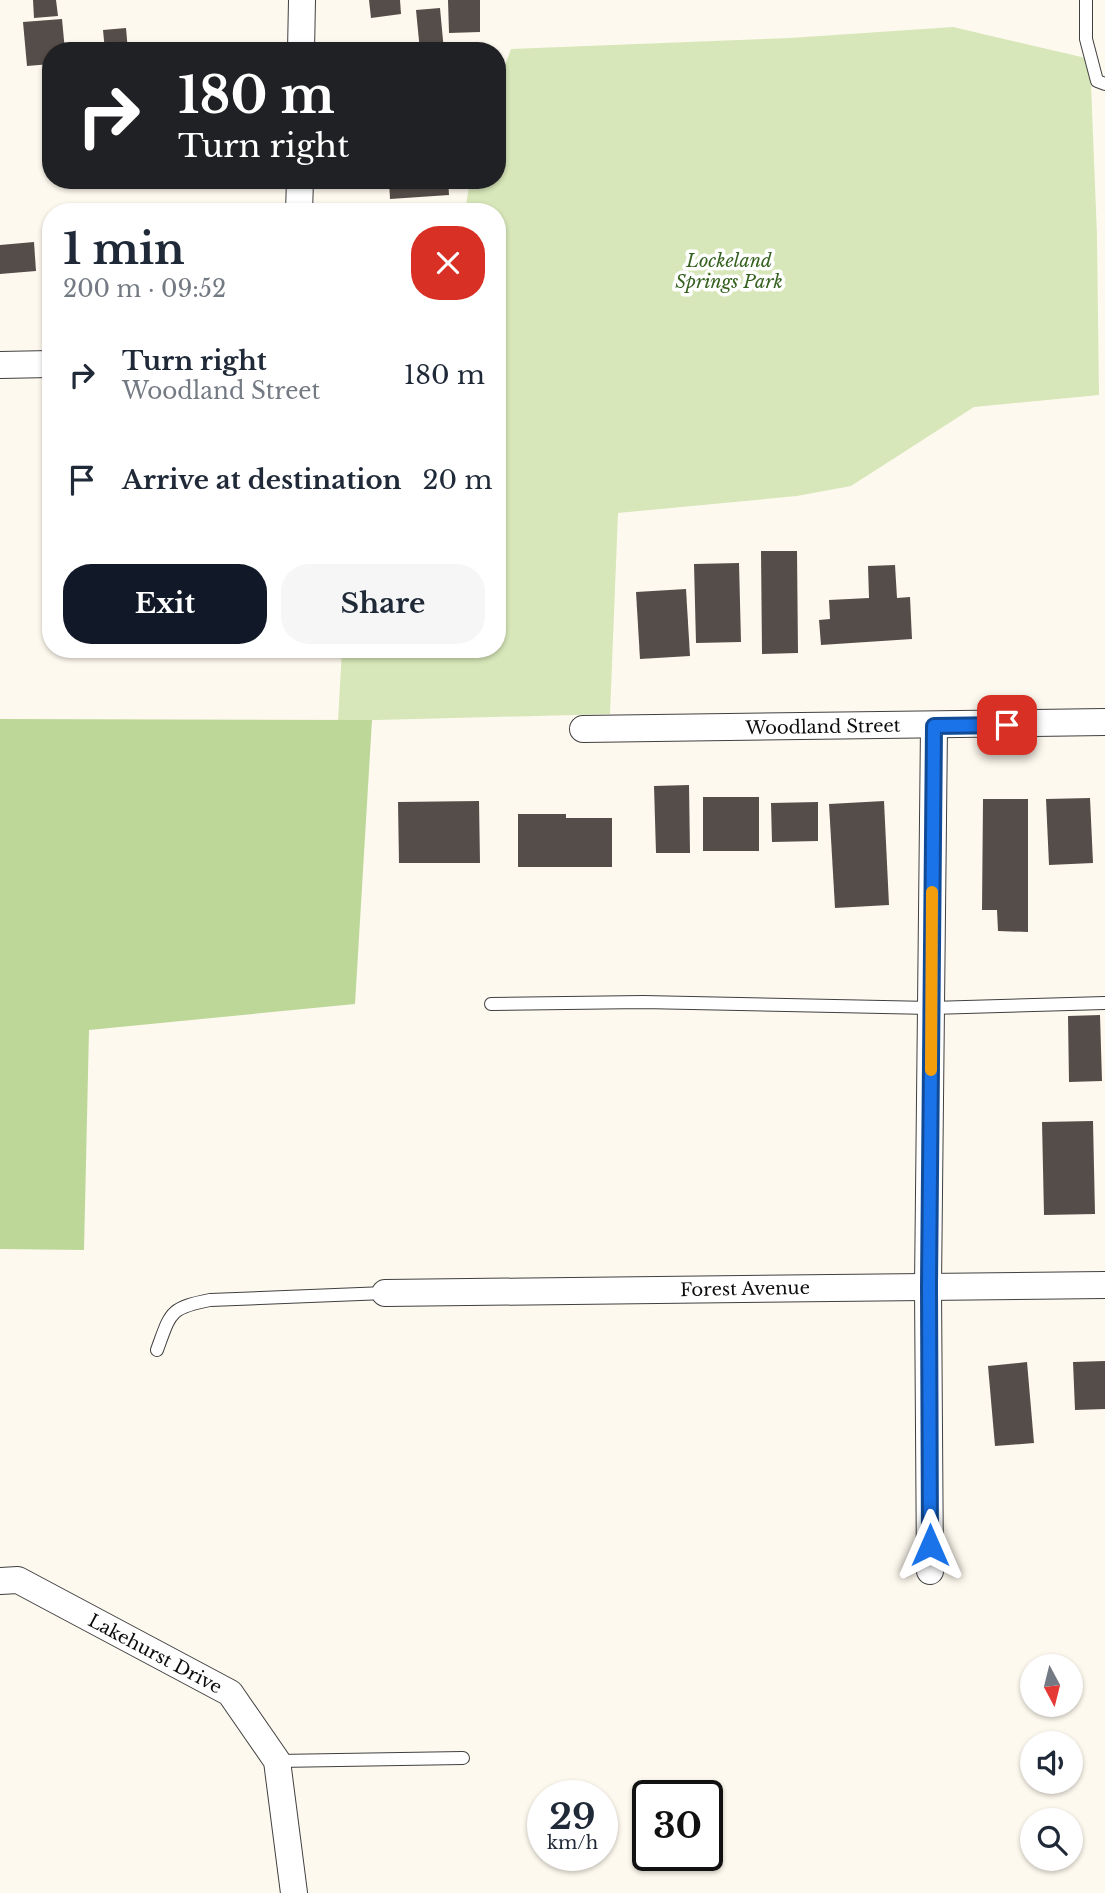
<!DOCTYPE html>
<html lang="en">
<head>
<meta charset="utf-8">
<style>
  body { margin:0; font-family:"Libre Baskerville",serif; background:#f6f6f7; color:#1f2937; height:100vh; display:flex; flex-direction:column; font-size:26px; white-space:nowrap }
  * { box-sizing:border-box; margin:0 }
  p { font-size:23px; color:#747a83 }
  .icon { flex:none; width:38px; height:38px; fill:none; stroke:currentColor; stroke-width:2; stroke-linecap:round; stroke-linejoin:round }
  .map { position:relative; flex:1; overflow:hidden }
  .sheet { position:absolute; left:42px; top:203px; width:464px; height:455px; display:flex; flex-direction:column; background:#fff; border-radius:28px; box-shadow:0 2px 5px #0004 }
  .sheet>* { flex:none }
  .banner { position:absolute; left:42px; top:42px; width:464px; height:147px; border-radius:28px; box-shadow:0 2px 5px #0004; background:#202124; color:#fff; overflow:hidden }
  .needle { width:46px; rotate:173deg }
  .tools { position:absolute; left:1020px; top:1654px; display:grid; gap:14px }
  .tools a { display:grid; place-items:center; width:63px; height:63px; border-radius:50%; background:#fff; box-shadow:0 2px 5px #0004; font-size:35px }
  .speed { position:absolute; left:527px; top:1780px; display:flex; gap:14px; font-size:35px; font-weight:700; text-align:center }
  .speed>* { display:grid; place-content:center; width:91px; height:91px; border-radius:50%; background:#fff; box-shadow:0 2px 5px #0004; line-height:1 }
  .speed small { font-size:18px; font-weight:400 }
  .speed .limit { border:4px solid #111; border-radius:10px; background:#fff; color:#111 }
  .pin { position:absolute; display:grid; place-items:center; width:60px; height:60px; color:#fff; margin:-30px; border-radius:14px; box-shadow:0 4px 10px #0006 }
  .me { position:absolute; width:77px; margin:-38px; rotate:0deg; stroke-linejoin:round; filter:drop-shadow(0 0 5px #0008) }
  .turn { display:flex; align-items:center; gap:24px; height:147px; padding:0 21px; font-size:32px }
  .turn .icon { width:91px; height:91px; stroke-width:2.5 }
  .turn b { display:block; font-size:49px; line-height:60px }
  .round { display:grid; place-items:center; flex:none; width:74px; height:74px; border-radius:28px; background:#f6f6f7 }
  .summary { display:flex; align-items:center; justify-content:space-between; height:119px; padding:0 21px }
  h1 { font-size:42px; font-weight:700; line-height:52px }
  .cta { display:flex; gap:14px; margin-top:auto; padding:14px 21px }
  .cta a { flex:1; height:80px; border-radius:28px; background:#111827; color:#fff; font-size:28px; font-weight:700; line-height:80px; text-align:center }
  .cta a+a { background:#f6f6f7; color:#1f2937 }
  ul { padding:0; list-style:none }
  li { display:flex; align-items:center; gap:21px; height:105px; padding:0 21px }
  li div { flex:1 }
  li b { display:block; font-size:26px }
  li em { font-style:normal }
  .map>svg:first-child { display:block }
  .green { fill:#d7e7b9 }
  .forest { fill:#bdd799 }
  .building { fill:#554d4a }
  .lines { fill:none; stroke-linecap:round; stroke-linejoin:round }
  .lane-casing { stroke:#404040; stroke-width:14 }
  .street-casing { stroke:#404040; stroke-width:28 }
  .lane { stroke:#fff; stroke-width:12 }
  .street { stroke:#fff; stroke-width:26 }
  .route-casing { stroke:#114b97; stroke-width:18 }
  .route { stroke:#1a73e8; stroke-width:12 }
  .slow { stroke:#f59e0b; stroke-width:12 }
  .labels { text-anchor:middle; stroke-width:7; stroke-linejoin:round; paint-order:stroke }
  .park-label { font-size:18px; font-style:italic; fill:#366220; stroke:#fff }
  .street-label { font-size:18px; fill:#0d0d0d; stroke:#fff }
</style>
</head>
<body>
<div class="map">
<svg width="1105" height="1893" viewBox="0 0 1105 1893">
  <rect width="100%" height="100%" fill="#fef9ee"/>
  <!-- green -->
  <path class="green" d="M953,27L1090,59L1097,236L1099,395L974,407L851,486L797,496L618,513L610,714L338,721L342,649H497V212H465L470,180H497V86L511,49L790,38Z"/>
  <!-- forest -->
  <path class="forest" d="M0,719L372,720L355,1004L89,1030L84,1250L0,1249Z"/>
  <!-- building -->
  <g class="building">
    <path d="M33,0H56L58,16L34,18Z"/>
    <path d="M369,0H400L401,14L371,18Z"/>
    <path d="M448,0H480V32L449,33Z"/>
    <path d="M440,8L444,51H420L416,10Z"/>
    <path d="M62,19L65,51H51V64L27,66L23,22Z"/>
    <path d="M126,28L128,51H105L103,30Z"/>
    <path d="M389,180H448L449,195L390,199Z"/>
    <path d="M34,242L36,271L0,274V245Z"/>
    <path d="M761,551H797L798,653L762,654Z"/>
    <path d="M739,563L741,642L696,643L694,564Z"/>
    <path d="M895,565L897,598L910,597L912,639L821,645L819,620L830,619L829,600L869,598L868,566Z"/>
    <path d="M686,589L690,656L640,659L636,592Z"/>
    <path d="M689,785L690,853H656L654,786Z"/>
    <rect x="703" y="797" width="56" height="54"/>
    <path d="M1090,798L1093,863L1049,865L1046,799Z"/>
    <path d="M983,799H1028V932L998,931L997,910H982Z"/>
    <path d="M479,801L480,863H399L398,802Z"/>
    <path d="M884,801L889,905L835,908L829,804Z"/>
    <path d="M818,802V841L772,842L771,803Z"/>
    <path d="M518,814H566V818H612V867H518Z"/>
    <path d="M1100,1015L1102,1081L1069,1082L1068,1016Z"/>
    <path d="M1093,1121L1095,1214L1044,1215L1042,1122Z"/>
    <path d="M1105,1361V1409L1075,1410L1073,1362Z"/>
    <path d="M1027,1362L1034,1443L995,1446L988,1366Z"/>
  </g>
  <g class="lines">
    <defs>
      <g id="lane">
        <path d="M1086,0V39L1097,81L1105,84"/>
        <path d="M491,1004L643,1002L931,1008L1105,1003"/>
        <path d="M157,1350C171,1312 169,1308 210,1300L385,1293"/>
        <path d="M277,1761L463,1758"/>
      </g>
      <g id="street">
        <path d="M301,51L302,0"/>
        <path d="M299,212L300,180"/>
        <path d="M0,365L51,364"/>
        <path d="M583,729L1105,722"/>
        <path d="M385,1293L1105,1285"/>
        <path d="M930,1571L928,1287L934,726"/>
        <path d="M0,1581L18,1580L230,1693L277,1761L294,1893"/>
      </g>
    </defs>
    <!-- lane casing -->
    <use href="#lane" class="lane-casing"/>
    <!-- street casing -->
    <use href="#street" class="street-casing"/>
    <!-- lane -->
    <use href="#lane" class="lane"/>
    <!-- street -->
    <use href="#street" class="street"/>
  </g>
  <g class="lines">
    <defs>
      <path id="route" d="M930,1545L929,1286L934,726L1007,725"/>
    </defs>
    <!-- route casing -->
    <use href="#route" class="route-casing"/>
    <!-- route -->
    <use href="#route" class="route"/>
    <!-- slow -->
    <path class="slow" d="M931,1070L932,892"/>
  </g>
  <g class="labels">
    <!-- park labels -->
    <g class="park-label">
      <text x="729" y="267">Lockeland<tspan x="729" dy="21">Springs Park</tspan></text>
    </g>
    <!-- street labels -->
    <g class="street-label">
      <text transform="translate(823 727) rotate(-1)" y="6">Woodland Street</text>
      <text transform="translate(745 1289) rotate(-1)" y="6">Forest Avenue</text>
      <text transform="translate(155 1654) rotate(28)" y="6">Lakehurst Drive</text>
    </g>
  </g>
</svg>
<div class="tools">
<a><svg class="needle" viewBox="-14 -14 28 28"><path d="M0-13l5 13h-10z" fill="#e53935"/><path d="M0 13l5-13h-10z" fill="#747a83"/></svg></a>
<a><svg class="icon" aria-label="sound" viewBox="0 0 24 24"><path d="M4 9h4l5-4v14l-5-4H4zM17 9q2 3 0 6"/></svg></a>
<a><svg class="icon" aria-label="search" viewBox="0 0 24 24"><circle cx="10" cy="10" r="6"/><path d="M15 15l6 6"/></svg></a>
</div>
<div class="speed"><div>29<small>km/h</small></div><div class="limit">30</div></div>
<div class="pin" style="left:1007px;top:725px;background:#d93025"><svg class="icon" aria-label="arrive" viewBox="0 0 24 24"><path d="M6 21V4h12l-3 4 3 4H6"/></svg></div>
<svg class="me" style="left:930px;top:1545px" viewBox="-20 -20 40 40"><path d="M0-17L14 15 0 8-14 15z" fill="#1a73e8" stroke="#fff" stroke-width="4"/></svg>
<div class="banner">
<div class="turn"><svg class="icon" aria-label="right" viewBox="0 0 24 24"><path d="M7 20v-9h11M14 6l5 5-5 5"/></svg><div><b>180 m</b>Turn right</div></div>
</div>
<section class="sheet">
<div class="summary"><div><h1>1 min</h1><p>200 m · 09:52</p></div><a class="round" style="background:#d93025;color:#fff"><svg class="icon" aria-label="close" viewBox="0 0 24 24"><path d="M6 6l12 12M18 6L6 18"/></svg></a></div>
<ul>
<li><svg class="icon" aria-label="right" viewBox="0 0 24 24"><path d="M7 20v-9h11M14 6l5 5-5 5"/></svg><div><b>Turn right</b><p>Woodland Street</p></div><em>180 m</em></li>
<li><svg class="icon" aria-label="arrive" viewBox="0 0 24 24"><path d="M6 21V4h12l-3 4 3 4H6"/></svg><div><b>Arrive at destination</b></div><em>20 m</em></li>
</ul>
<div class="cta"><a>Exit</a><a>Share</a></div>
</section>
</div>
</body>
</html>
